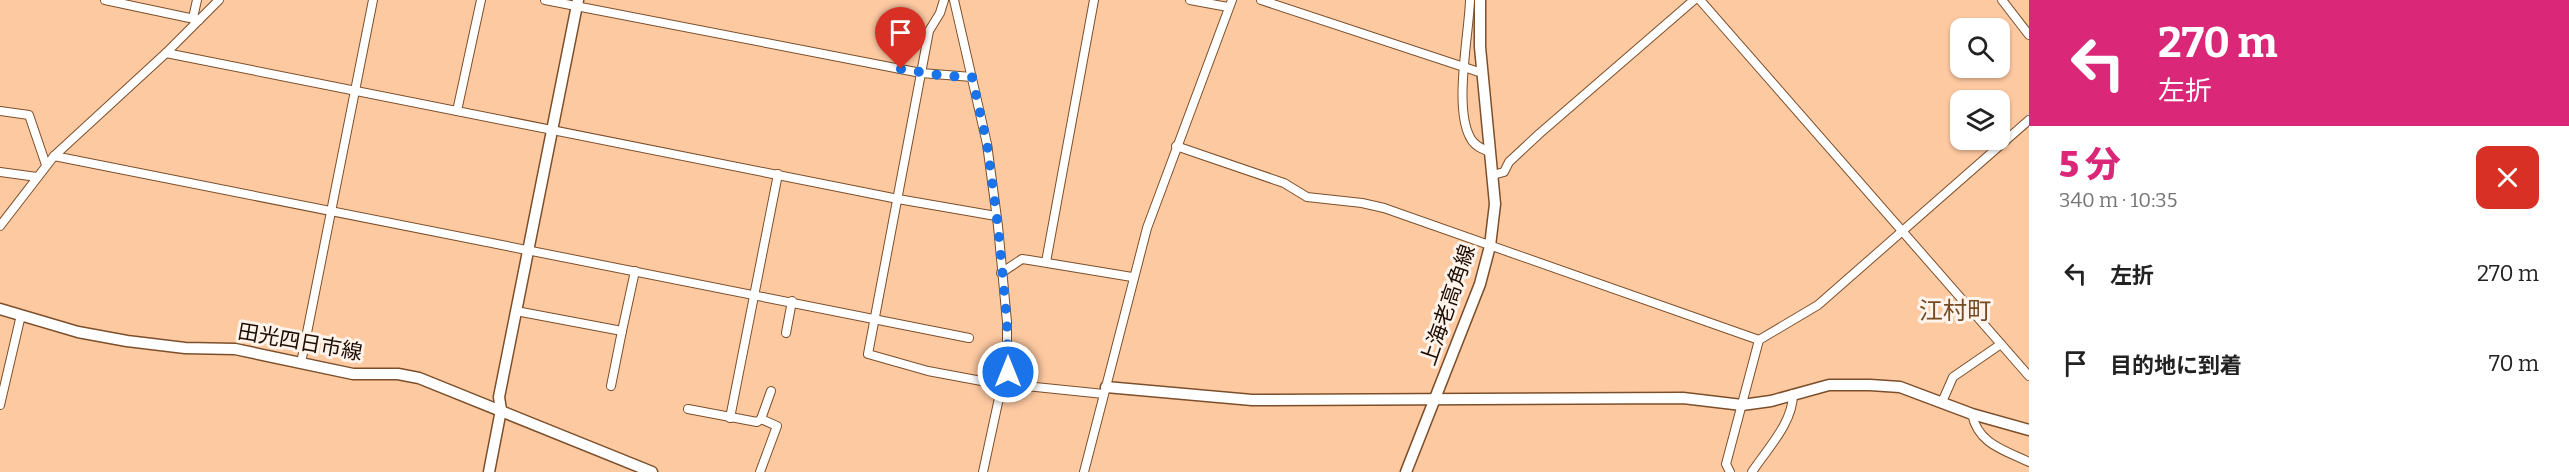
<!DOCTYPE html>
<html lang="ja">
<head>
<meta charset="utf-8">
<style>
  body { margin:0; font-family:Bitter,"Noto Sans JP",serif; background:#f2f2f2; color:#222; height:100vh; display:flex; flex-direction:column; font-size:22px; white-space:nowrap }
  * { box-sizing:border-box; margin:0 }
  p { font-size:20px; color:#767676 }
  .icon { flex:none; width:33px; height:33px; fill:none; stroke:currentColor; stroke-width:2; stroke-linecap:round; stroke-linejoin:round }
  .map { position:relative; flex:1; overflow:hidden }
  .panel { display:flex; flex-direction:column; background:#fff; width:540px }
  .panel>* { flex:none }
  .top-card { background:#db2777; color:#fff; overflow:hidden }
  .fabs { position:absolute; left:1950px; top:18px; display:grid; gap:12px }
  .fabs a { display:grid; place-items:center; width:60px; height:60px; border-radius:12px; background:#fff; box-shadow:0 2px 4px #0004; font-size:30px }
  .pin { position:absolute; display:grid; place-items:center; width:51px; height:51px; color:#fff; margin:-62px -26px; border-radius:50% 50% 50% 0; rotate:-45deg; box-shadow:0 0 6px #0007 }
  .pin .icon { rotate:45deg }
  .me { position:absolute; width:66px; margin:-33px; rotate:0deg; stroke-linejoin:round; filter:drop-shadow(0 0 4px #0008) }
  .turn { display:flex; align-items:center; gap:21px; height:126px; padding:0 30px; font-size:27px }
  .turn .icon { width:78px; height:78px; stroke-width:2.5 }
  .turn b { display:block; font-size:42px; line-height:51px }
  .round { display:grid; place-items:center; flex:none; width:63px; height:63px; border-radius:12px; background:#f2f2f2 }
  .headline { display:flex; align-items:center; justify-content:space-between; height:102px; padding:0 30px }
  h1 { font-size:36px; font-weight:800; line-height:45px; color:#db2777 }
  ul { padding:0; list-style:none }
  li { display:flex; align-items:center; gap:18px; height:90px; padding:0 30px }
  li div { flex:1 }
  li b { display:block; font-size:22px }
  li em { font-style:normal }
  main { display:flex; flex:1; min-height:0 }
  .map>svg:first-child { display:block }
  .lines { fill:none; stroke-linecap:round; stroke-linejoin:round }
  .street-casing { stroke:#7c4f2a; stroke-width:10 }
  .secondary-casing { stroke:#7c4f2a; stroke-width:13 }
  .street { stroke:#fff; stroke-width:8 }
  .secondary { stroke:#fff; stroke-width:10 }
  .route { stroke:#1a73e8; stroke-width:10; stroke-dasharray:0 18 }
  .labels { text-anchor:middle; stroke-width:6; stroke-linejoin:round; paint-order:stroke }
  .street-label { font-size:21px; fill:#1e0c01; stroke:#fef4ec }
  .quarter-label { font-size:24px; fill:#764a24; stroke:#fef4ec }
</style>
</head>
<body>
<main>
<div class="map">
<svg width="2029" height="472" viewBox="0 0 2029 472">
  <rect width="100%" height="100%" fill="#fdc9a1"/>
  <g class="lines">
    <defs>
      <g id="street">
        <path d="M105,0L199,20"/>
        <path d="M545,0L921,73L972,77"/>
        <path d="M944,0L940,13L929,31L868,354L928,371L987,382L1104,394"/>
        <path d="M954,0L987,144L998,226L1007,322V384"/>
        <path d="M1190,0L1228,7"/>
        <path d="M1261,0L1482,73"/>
        <path d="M1470,0C1469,35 1453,110 1471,139C1475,146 1482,149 1490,152"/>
        <path d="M1700,0L2029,376"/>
        <path d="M2002,0L2029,35"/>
        <path d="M193,18L197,0"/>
        <path d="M166,53L898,199L996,216"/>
        <path d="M0,111L29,115L46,165"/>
        <path d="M457,111L481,0"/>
        <path d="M1176,146L1284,183L1307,197L1362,203L1384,208L1759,340"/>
        <path d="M54,156L969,338"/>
        <path d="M0,172L37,177"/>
        <path d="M1493,175L1504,172L1509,162L1539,134L1694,0"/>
        <path d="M0,226L54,156L166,53L219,0"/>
        <path d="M1046,262L1094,0"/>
        <path d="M1001,273L1022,259L1029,260L1132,277"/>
        <path d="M516,311L622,331L635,271"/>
        <path d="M786,333L792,301"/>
        <path d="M301,363L373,0"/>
        <path d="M611,386L622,331"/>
        <path d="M1942,402L1953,377L2001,344"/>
        <path d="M0,405L21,315"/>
        <path d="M688,409L757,422L761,419"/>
        <path d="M1972,414C1978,444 2004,450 2029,462"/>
        <path d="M730,418L778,174"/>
        <path d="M760,472L777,426L761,419L771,391"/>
        <path d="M983,472L1002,384"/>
        <path d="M1084,472L1147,228L1232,0"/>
        <path d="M1730,472L1726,464L1759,340L1818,305L2029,120"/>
        <path d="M1752,472C1767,449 1793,423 1793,394"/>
      </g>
      <g id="secondary">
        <path d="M0,309L78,332L127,341L185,348L235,349L353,374H398L419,378L652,472"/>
        <path d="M1106,387L1252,400L1683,398L1742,405L1771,401L1829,385H1870L1900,387L1972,414L2029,430"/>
        <path d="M489,472L501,410L499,397L578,0"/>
        <path d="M1406,472L1480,284L1490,246L1495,204L1480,47V0"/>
      </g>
    </defs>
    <!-- street casing -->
    <use href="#street" class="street-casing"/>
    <!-- secondary casing -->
    <use href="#secondary" class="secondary-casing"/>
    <!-- street -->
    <use href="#street" class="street"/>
    <!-- secondary -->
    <use href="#secondary" class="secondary"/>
  </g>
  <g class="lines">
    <!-- route -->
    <path class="route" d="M901,69L945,76L972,77L987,144L998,226L1007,322L1008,372"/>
  </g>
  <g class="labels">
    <!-- street labels -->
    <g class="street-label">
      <text transform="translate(1448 305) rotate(-71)" y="7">上海老高角線</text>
      <text transform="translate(300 342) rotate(10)" y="7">田光四日市線</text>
    </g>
    <!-- quarter labels -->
    <g class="quarter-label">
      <text x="1955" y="319">江村町</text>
    </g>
  </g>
</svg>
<div class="fabs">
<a><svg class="icon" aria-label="search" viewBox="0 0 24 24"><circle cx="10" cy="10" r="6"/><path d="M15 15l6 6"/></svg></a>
<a><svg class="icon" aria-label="layers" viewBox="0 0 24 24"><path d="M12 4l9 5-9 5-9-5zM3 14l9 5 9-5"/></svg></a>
</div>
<div class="pin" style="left:901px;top:69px;background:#d93025"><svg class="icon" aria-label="arrive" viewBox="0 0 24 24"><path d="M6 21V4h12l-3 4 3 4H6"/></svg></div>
<svg class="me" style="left:1008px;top:372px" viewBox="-20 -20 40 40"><circle r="17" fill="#1a73e8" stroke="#fff" stroke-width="3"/><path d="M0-11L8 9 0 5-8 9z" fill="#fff"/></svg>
</div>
<section class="panel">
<div class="top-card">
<div class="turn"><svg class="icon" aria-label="left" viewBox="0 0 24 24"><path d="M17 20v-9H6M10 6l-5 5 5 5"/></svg><div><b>270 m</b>左折</div></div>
</div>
<div class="headline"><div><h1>5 分</h1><p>340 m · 10:35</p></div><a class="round" style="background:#d93025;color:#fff"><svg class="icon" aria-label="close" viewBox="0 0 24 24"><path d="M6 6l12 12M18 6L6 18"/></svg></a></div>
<ul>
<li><svg class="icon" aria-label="left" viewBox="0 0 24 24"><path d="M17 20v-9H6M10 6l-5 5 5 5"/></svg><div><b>左折</b></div><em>270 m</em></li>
<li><svg class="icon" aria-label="arrive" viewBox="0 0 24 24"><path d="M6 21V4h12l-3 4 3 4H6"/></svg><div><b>目的地に到着</b></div><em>70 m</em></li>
</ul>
</section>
</main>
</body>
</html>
